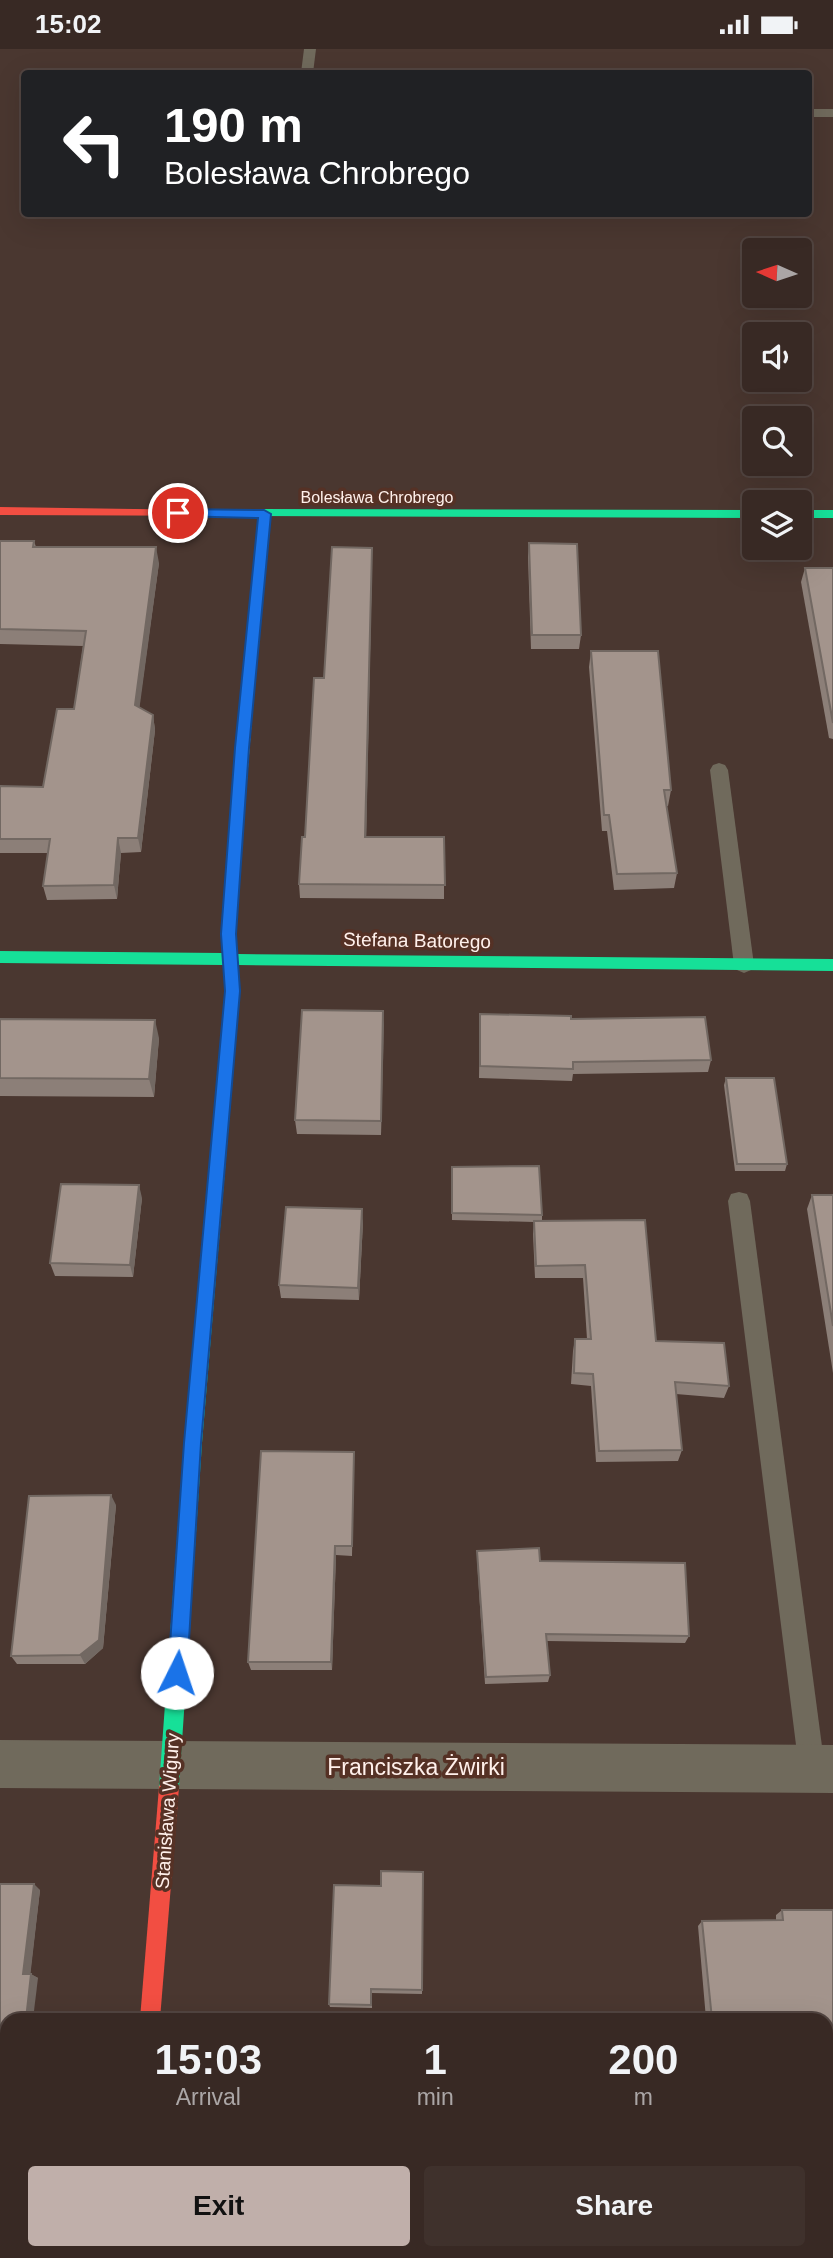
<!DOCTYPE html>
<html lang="en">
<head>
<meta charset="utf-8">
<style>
  body { margin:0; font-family:Helvetica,sans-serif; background:#3f312c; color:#f1f3f6; height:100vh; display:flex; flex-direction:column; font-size:26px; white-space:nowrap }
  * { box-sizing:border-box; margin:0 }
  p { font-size:23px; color:#aba6a6 }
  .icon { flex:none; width:38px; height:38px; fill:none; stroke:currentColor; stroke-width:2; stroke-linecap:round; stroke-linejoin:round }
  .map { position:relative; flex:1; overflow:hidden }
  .details { position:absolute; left:0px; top:1964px; width:833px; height:247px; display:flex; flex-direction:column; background:#382924; border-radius:21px 21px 0 0; box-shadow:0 7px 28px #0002,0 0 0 2px #524541 }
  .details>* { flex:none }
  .banner { position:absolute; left:21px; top:21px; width:791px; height:147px; border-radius:7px; box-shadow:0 7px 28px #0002,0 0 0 2px #524541; background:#202124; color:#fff; overflow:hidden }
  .needle { width:46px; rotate:273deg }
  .controls { position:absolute; left:742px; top:189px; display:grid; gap:14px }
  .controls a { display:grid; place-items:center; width:70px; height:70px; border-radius:7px; background:#382924; box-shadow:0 7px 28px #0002,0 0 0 2px #524541; font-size:35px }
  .pin { position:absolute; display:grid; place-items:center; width:60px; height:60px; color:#fff; margin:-30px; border:4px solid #fff; border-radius:50%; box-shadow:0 2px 7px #0007 }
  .me { position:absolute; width:77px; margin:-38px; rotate:4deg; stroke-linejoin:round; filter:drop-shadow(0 0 5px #0008) }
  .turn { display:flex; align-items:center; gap:24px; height:147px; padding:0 28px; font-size:32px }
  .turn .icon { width:91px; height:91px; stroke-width:2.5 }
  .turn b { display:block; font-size:49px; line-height:60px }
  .eta { display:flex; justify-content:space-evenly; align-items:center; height:119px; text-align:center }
  .eta b { font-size:42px; font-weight:700; line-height:49px }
  .button { display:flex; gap:14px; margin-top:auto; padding:14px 28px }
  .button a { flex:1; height:80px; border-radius:7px; background:#c0afaa; color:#111; font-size:28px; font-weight:700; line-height:80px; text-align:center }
  .button a+a { background:#3f312c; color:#f1f3f6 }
  .status { display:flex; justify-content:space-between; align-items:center; height:49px; padding:0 35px; background:#382924; direction:ltr }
  .status svg { height:19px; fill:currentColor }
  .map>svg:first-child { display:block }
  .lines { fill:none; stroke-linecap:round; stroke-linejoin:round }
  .lane { fill:#706a5c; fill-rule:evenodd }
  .street { fill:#706a5c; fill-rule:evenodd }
  .fast { fill:#16e098; fill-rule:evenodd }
  .slow { fill:#ffcf43; fill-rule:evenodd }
  .jam { fill:#f24e42; fill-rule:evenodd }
  .wall { fill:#8c7f78 }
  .shaded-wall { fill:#726862 }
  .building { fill:#a3948c; stroke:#726862; stroke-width:2 }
  .route { fill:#1a73e8; stroke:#114b97; stroke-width:2 }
  .labels { text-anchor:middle; stroke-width:7; stroke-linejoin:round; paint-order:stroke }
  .far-street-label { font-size:16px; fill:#fff0eb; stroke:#553125 }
  .street-label { font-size:19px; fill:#fff0eb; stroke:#553125 }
  .near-street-label { font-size:23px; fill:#fff0eb; stroke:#553125 }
</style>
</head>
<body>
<div class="status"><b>15:02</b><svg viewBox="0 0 49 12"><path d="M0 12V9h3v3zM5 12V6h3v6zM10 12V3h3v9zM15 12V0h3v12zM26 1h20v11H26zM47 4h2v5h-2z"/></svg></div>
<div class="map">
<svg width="833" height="2209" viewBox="0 0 833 2209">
  <rect width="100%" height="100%" fill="#4a3730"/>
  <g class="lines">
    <!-- lane -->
    <g class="lane">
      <path d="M304,0H316L313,24H301Z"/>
      <rect x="808" y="60" width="25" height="8"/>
      <path d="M719,714L725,716L728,721L754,916L751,921L744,924L737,921L734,916L710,721L713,716Z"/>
      <path d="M739,1143L747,1145L750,1152L825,1720L821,1729L812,1733L803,1729L799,1720L728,1152L731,1145Z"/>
    </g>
    <!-- street -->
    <g class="street">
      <path d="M0,1691L833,1696V1744L0,1739Z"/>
      <rect x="103" y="2203" width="54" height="6"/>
    </g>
    <!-- fast -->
    <g class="fast">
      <path d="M255,460L754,461V469L251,467L249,464Z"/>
      <rect x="800" y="461" width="33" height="8"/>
      <path d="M234,801L241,806L235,885L237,905L833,910V922L238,916L240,942L202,1394L179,1738L176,1745L169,1748L162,1745L159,1738L184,1394L226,942L223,916L0,914V902L222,904L221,885L227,806Z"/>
    </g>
    <!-- slow -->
    <path class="slow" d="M252,590L258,594L241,806L234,811L227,806L246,594Z"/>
    <!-- jam -->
    <g class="jam">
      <path d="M0,458L268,462L258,594L252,598L246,594L258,467L0,466Z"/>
      <path d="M169,1728L176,1731L179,1738L160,1970H140L159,1738L162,1731Z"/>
    </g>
  </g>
  <!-- wall -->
  <g class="wall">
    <path d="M0,492H34L36,498L159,514L139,658L153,666L155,681L141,803L121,804L117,850L47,851L43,837L48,804H0V737L43,738L74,660L83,597L0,595Z"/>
    <path d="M529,494L581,586L579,600H531L528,508Z"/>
    <path d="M372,514L366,788H444V850L300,849L299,835L324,629Z"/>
    <path d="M805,519H833V690L829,689L801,533Z"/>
    <path d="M591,602L671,741L668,757H666L677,824L674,839L614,841L607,782H602L589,618Z"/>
    <path d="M383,962L381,1086L297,1085L295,1071Z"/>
    <path d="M480,965L571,970L711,1011L708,1023L573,1025L572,1032L479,1029Z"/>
    <path d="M0,970L159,989L154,1048L0,1047Z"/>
    <path d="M726,1029L787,1115L785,1122H735L724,1036Z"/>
    <path d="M452,1118L542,1166V1172L645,1171L656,1292L729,1337L724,1349L676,1345L682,1401L678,1412L596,1413L591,1337L571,1335L573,1302L575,1290H587L583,1229H535L533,1185L534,1173L452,1171Z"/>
    <path d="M812,1146H833V1324L807,1160Z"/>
    <path d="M142,1149L133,1228L55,1227L50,1214Z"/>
    <path d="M363,1173L359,1251L281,1249L279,1236Z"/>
    <path d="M354,1413L352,1507L336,1506L332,1621H251L248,1613Z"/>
    <path d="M116,1456L103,1599L85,1615H17L11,1607Z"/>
    <path d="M477,1502L540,1512L689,1587L685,1594L547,1592L550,1626L548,1633L485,1635L477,1511Z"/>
    <path d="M423,1823L422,1945L372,1944V1959L330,1958L329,1955L381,1837Z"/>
    <path d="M0,1835L40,1841L30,1925L38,1929L7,1970V1985H0Z"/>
    <path d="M782,1861H833V1979H826V1970H706L698,1877L702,1872L776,1871V1866Z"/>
    <path d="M826,2131L833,2208H829L826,2184Z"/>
    <path d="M618,2203H669L670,2209H618Z"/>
  </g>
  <!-- shaded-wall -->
  <g class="shaded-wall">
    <path d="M156,498L159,514L138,670L135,656Z"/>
    <path d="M372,499V514L366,802L365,788Z"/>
    <path d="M153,666L155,681L141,803L138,789Z"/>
    <path d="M118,789L121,804L117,850L114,836Z"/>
    <path d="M383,962L384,976L381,1086V1072Z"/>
    <path d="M155,971L159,989L154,1048L149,1030Z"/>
    <path d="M139,1136L142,1149L133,1228L130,1216Z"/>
    <path d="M362,1160L363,1173L359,1251L358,1239Z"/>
    <path d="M111,1446L116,1456L103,1599L85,1615L80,1606Z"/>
    <path d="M335,1497L336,1506L332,1621L331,1613Z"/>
    <path d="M34,1835L40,1841L30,1929L23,1925Z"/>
    <path d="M31,1925L38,1929L33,1970H26Z"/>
  </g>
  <!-- building -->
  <g class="building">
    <path d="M0,492H34L33,498H156L135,656L153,666L138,789H118L114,836L43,837L50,790H0V737L43,738L57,660H74L86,582L0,580Z"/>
    <path d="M529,494L577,495L581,586H532Z"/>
    <path d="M332,498L372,499L365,788H444L445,836L299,835L302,788H305L314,629H324Z"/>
    <path d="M805,519H833V674Z"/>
    <path d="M591,602H658L671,741H664L677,824L617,825L609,766H604Z"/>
    <path d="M302,961L383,962L381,1072L295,1071Z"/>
    <path d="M480,965L571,967V970L705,968L711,1011L573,1013V1020L480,1017Z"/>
    <path d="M0,970L155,971L149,1030L0,1029Z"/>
    <path d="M726,1029H774L787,1115H737Z"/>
    <path d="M539,1117L542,1166L452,1164V1118Z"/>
    <path d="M61,1135L139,1136L130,1216L50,1214Z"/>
    <path d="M812,1146H833V1277Z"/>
    <path d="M286,1158L362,1160L358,1239L279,1236Z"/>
    <path d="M645,1171L656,1292L724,1294L729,1337L675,1333L682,1401L599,1402L593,1325L574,1324L575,1290H591L585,1216L536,1217L534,1172Z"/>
    <path d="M261,1402L354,1403L352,1497H335L331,1613H248Z"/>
    <path d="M111,1446L99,1591L80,1606L11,1607L29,1447Z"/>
    <path d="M539,1499L540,1512L685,1514L689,1587L546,1585L550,1626L486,1628L477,1502Z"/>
    <path d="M381,1822L423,1823L422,1941L371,1940V1956L329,1955L334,1836L381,1837Z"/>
    <path d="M0,1835H34L23,1925H31L26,1970H7V1982H0Z"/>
    <path d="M782,1861H833V1976H826V1970H712L702,1872L783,1871Z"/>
    <path d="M826,2131H833V2208L826,2149Z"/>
    <rect x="236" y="2203" width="103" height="6"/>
    <path d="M621,2203H669L670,2209H622Z"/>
  </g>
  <!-- route -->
  <path class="route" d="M178,460L264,461L271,465L249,699L236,885L240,942L201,1394L187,1624L184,1631L177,1633L171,1631L168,1624L184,1394L225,942L221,885L235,699L258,469L174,467L172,464Z"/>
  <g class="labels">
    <!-- far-street labels -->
    <g class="far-street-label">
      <text x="377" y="454">Bolesława Chrobrego</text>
    </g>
    <!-- street labels -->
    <g class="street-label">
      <text transform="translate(417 891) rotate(1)" y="7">Stefana Batorego</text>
      <text transform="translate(167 1762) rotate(-86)" y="7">Stanisława Wigury</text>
    </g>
    <!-- near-street labels -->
    <g class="near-street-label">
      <text x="416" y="1726">Franciszka Żwirki</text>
    </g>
  </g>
</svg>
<div class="controls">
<a><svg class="needle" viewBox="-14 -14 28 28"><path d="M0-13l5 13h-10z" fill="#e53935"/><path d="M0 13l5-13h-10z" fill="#aba6a6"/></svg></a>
<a><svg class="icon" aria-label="sound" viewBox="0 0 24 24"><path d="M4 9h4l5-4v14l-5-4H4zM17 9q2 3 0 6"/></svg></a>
<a><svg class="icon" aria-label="search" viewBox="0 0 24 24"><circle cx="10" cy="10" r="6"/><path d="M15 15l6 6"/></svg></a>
<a><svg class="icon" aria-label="layers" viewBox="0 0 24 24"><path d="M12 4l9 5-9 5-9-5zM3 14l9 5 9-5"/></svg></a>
</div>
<div class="pin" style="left:178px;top:464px;background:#d93025"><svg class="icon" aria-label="arrive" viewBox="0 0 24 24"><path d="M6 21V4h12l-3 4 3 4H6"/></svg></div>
<svg class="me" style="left:177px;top:1624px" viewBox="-20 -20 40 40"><circle r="19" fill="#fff"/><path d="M0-13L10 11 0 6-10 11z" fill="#1a73e8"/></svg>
<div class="banner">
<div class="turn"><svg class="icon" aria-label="left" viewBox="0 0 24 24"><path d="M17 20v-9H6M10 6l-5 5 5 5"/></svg><div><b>190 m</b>Bolesława Chrobrego</div></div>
</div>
<section class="details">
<div class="eta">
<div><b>15:03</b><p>Arrival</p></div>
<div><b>1</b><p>min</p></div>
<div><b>200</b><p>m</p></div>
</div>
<div class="button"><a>Exit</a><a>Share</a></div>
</section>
</div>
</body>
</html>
